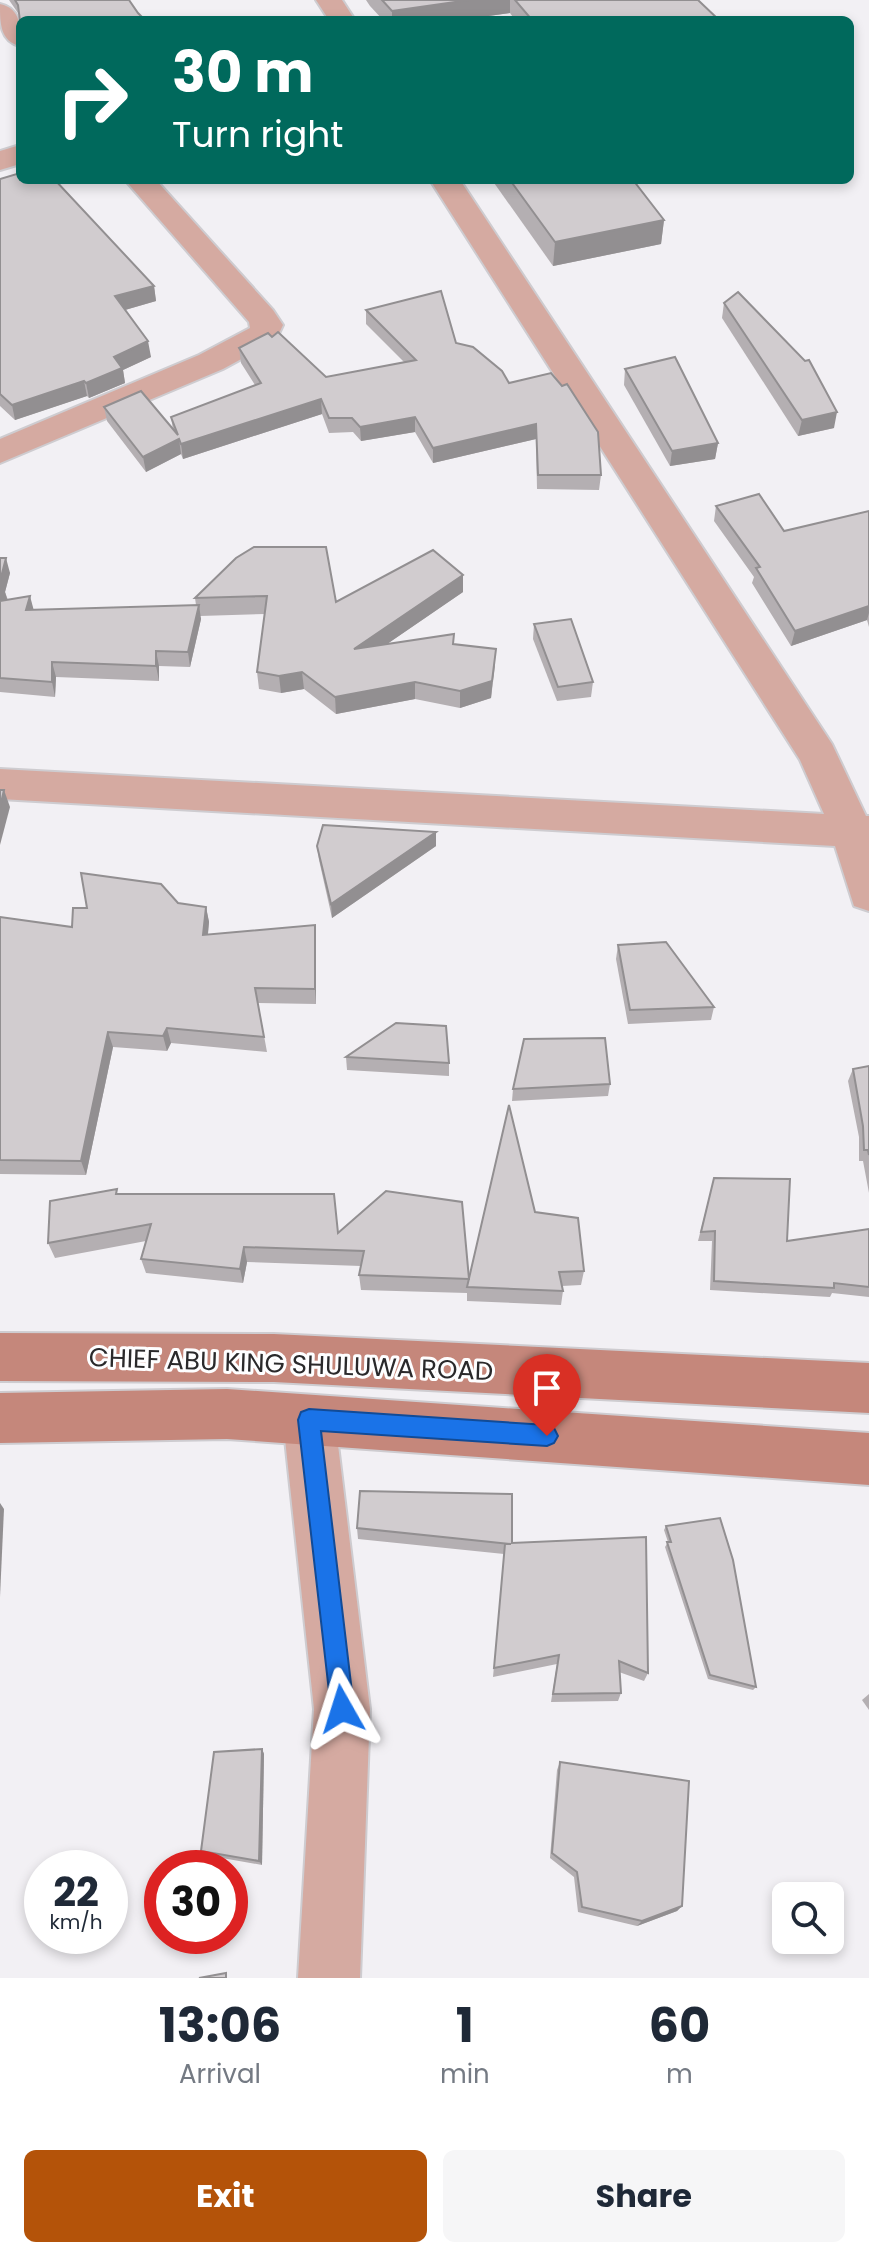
<!DOCTYPE html>
<html lang="en">
<head>
<meta charset="utf-8">
<style>
  body { margin:0; font-family:Poppins,sans-serif; background:#f6f6f7; color:#1f2937; height:100vh; display:flex; flex-direction:column; font-size:30px; white-space:nowrap }
  * { box-sizing:border-box; margin:0 }
  p { font-size:26px; color:#747a83 }
  .icon { flex:none; width:44px; height:44px; fill:none; stroke:currentColor; stroke-width:2; stroke-linecap:round; stroke-linejoin:round }
  .map { position:relative; height:1978px; overflow:hidden }
  .sheet { display:flex; flex-direction:column; background:#fff; flex:1 }
  .sheet>* { flex:none }
  .guide { position:absolute; left:16px; top:16px; width:838px; height:168px; border-radius:12px; box-shadow:0 4px 12px #0003; background:#00695c; color:#fff; overflow:hidden }
  .controls { position:absolute; left:772px; top:1882px; display:grid; gap:16px }
  .controls a { display:grid; place-items:center; width:72px; height:72px; border-radius:12px; background:#fff; box-shadow:0 4px 12px #0003; font-size:40px }
  .speed { position:absolute; left:24px; top:1850px; display:flex; gap:16px; font-size:40px; font-weight:700; text-align:center }
  .speed>* { display:grid; place-content:center; width:104px; height:104px; border-radius:50%; background:#fff; box-shadow:0 4px 12px #0003; line-height:1 }
  .speed small { font-size:20px; font-weight:400 }
  .speed .limit { border:12px solid #d22; background:#fff; color:#111 }
  .pin { position:absolute; display:grid; place-items:center; width:68px; height:68px; color:#fff; margin:-82px -34px; border-radius:50% 50% 50% 0; rotate:-45deg; box-shadow:0 0 8px #0007 }
  .pin .icon { rotate:45deg }
  .me { position:absolute; width:88px; margin:-44px; rotate:354deg; stroke-linejoin:round; filter:drop-shadow(0 0 6px #0008) }
  .turn { display:flex; align-items:center; gap:28px; height:168px; padding:0 24px; font-size:36px }
  .turn .icon { width:104px; height:104px; stroke-width:2.5 }
  .turn b { display:block; font-size:56px; line-height:68px }
  .eta { display:flex; justify-content:space-evenly; align-items:center; height:136px; text-align:center }
  .eta b { font-size:48px; font-weight:700; line-height:56px }
  .button { display:flex; gap:16px; margin-top:auto; padding:16px 24px }
  .button a { flex:1; height:92px; border-radius:12px; background:#b45309; color:#fff; font-size:32px; font-weight:700; line-height:92px; text-align:center }
  .button a+a { background:#f6f6f7; color:#1f2937 }
  .map>svg:first-child { display:block }
  .lines { fill:none; stroke-linecap:round; stroke-linejoin:round }
  .street-casing { stroke:#ceccd0; stroke-width:4 }
  .secondary-casing { stroke:#ceccd0; stroke-width:4 }
  .street { fill:#d5aaa1; fill-rule:evenodd }
  .secondary { fill:#c5877b; fill-rule:evenodd }
  .wall { fill:#b4afb2 }
  .shaded-wall { fill:#928f91 }
  .building { fill:#d1cccf; stroke:#928f91; stroke-width:2 }
  .route { fill:#1a73e8; stroke:#114b97; stroke-width:2 }
  .labels { text-anchor:middle; stroke-width:6; stroke-linejoin:round; paint-order:stroke }
  .street-label { font-size:26px; fill:#2a292b; stroke:#fefeff }
</style>
</head>
<body>
<div class="map">
<svg width="869" height="1978" viewBox="0 0 869 1978">
  <rect width="100%" height="100%" fill="#f2f0f4"/>
  <g class="lines">
    <defs>
      <g id="street">
        <path d="M316,0H342L355,20H329Z"/>
        <path d="M0,4C22,9 20,27 20,46C0,41 0,23 0,4Z"/>
        <path d="M20,145V164L0,170V151Z"/>
        <path d="M125,180H156L273,310L283,325L276,340L223,369L0,463V439L199,355L250,328L249,322Z"/>
        <path d="M430,180H460L832,744L866,816H869V911L854,906L835,846L0,799V769L824,814L800,760Z"/>
        <path d="M309,1395L327,1402L335,1420L370,1709L360,1978H298L314,1709L283,1420L291,1402Z"/>
      </g>
      <g id="secondary">
        <path d="M0,1333L274,1334L869,1363V1413L274,1382L0,1381Z"/>
        <path d="M227,1389L869,1433V1485L227,1439L0,1443V1393Z"/>
      </g>
    </defs>
    <!-- street casing -->
    <use href="#street" class="street-casing"/>
    <!-- secondary casing -->
    <use href="#secondary" class="secondary-casing"/>
    <!-- street -->
    <use href="#street" class="street"/>
    <!-- secondary -->
    <use href="#secondary" class="secondary"/>
  </g>
  <!-- wall -->
  <g class="wall">
    <path d="M9,0H129L138,13L20,16Z"/>
    <path d="M366,0H698L719,20H515L510,13L460,20H383L370,6Z"/>
    <path d="M0,179L154,286L156,301L125,310L151,357L123,370L125,383L89,398L87,396L15,420L0,406Z"/>
    <path d="M492,180H633L664,220L661,244L553,266Z"/>
    <path d="M724,303L805,361L834,428L798,436L722,318Z"/>
    <path d="M366,310L456,343L509,383L601,475L599,490L537,489L536,439L433,463L415,432L361,441L353,432L329,433L322,414L183,459L181,454L146,472L107,421L104,407L173,430L171,417L255,385L241,363L239,348L326,377L404,362L366,324Z"/>
    <path d="M625,369L718,443L715,459L670,466L624,385Z"/>
    <path d="M716,506L784,531L869,511V627L867,620L791,646L752,583L754,577L714,521Z"/>
    <path d="M0,558L10,573L5,592L8,600L33,610L196,605L195,598L236,558L336,602L463,575V592L387,644L454,634V644L495,666L491,698L460,708L415,699L336,714L304,689L281,693L259,689L257,672L265,614L200,616L201,619L190,667L159,666V681L56,677L55,697L0,692Z"/>
    <path d="M534,624L593,682L591,697L557,701L533,639Z"/>
    <path d="M317,846H436L332,918L319,860Z"/>
    <path d="M178,903L206,907L209,922L208,935L315,925L316,941V1004L258,1003L267,1052L171,1043L167,1051L113,1047L86,1175L0,1174V917L72,927Z"/>
    <path d="M618,945L714,1007L711,1020L628,1024L616,959Z"/>
    <path d="M346,1057L449,1063V1076L347,1070Z"/>
    <path d="M869,1066V1193L863,1161H859V1137L848,1081L853,1069Z"/>
    <path d="M610,1084L608,1096L512,1101L513,1089Z"/>
    <path d="M714,1178L787,1241L869,1229V1297L832,1293L830,1297L710,1290L712,1241H698Z"/>
    <path d="M119,1194L338,1233L469,1279L535,1212L584,1271L581,1285L562,1286L563,1291L561,1305L467,1301V1293L361,1290L359,1275L361,1266L247,1262L243,1283L146,1273L141,1259L146,1241L55,1258L48,1243Z"/>
    <path d="M666,1526L756,1687L753,1690L708,1679L665,1547L668,1542L664,1530Z"/>
    <path d="M357,1528L512,1543L648,1673L644,1681L619,1672L621,1693L618,1701L551,1702L557,1664L493,1677L504,1554L358,1539Z"/>
    <path d="M869,1694V1710L862,1700Z"/>
    <path d="M262,1749L264,1754L262,1865L205,1855L201,1851Z"/>
    <path d="M560,1762L682,1906L677,1911L637,1926L578,1912L574,1877L550,1858L557,1770Z"/>
  </g>
  <!-- shaded-wall -->
  <g class="shaded-wall">
    <path d="M469,0H510V13L460,20H392V11Z"/>
    <path d="M664,220L661,244L553,266L555,242Z"/>
    <path d="M154,286L156,301L118,312L115,296Z"/>
    <path d="M148,341L151,357L123,370L125,383L89,398L86,383L114,357Z"/>
    <path d="M84,381L87,396L15,420L12,405Z"/>
    <path d="M321,399L322,414L183,459L181,444Z"/>
    <path d="M837,412L834,428L798,436L802,420Z"/>
    <path d="M415,417V432L361,441L360,427Z"/>
    <path d="M536,424V439L433,463V448Z"/>
    <path d="M179,439L181,454L146,472L143,457Z"/>
    <path d="M718,443L715,459L670,466L672,451Z"/>
    <path d="M6,558L10,573L5,592L8,602L0,613V581Z"/>
    <path d="M463,575V592L355,666L354,649Z"/>
    <path d="M30,596L34,611L26,610Z"/>
    <path d="M199,605L201,619L190,667L188,652Z"/>
    <path d="M869,606V613L867,620L791,646L795,631Z"/>
    <path d="M496,649L491,698L460,708V691Z"/>
    <path d="M156,651L159,666V681L156,666Z"/>
    <path d="M52,662L56,677L55,697L52,682Z"/>
    <path d="M302,672L304,689L281,693L279,676Z"/>
    <path d="M415,682V699L336,714L335,697Z"/>
    <path d="M4,790L10,807L0,845V807Z"/>
    <path d="M436,832V846L332,918L331,904Z"/>
    <path d="M206,907L209,922L206,951L203,935Z"/>
    <path d="M315,925L316,941V1004L315,989Z"/>
    <path d="M167,1028L171,1043L167,1051L163,1036Z"/>
    <path d="M108,1032L113,1047L86,1175L81,1161Z"/>
    <path d="M244,1247L247,1262L243,1283L240,1269Z"/>
    <path d="M0,1503L4,1509L0,1597Z"/>
    <path d="M262,1749L264,1754L262,1865L259,1861Z"/>
    <path d="M682,1906L677,1911L637,1926L642,1921Z"/>
  </g>
  <!-- building -->
  <g class="building">
    <path d="M15,0H129L138,13L145,20L20,21L18,5Z"/>
    <path d="M382,0H469L392,11Z"/>
    <path d="M515,0H698L719,20H532Z"/>
    <path d="M20,173V180H55L154,286L115,296L148,341L114,357L122,368L86,383L84,381L12,405L0,394V179Z"/>
    <path d="M510,180H633L664,220L555,242Z"/>
    <path d="M441,291L456,343L473,347L502,371L509,383L551,373L562,386L567,384L598,432L601,475H538L536,424L433,448L415,417L360,427L352,418H329L321,399L181,444L179,439L143,457L104,407L141,391L178,435L171,417L261,383L239,348L268,333L272,337L278,332L326,377L416,360L366,310Z"/>
    <path d="M738,292L805,361L809,360L837,412L802,420L724,303Z"/>
    <path d="M675,357L718,443L672,451L625,369Z"/>
    <path d="M759,494L784,531L869,511V606L795,631L756,568L760,567L716,506Z"/>
    <path d="M254,547H326L336,602L433,550L463,575L354,649L454,634L453,644L496,649L492,681L460,691L415,682L335,697L302,672L279,676L257,672L267,596L195,598L236,558Z"/>
    <path d="M0,558H6L0,581Z"/>
    <path d="M30,596L26,610L199,605L188,652L156,651V666L52,662V682L0,678V601Z"/>
    <path d="M571,619L593,682L558,687L534,624Z"/>
    <path d="M0,790H4L0,807Z"/>
    <path d="M323,825L436,832L331,904L317,846Z"/>
    <path d="M81,873L161,884L178,903L206,907L203,935L315,925V989L255,988L264,1037L167,1028L163,1036L108,1032L81,1161L0,1160V917L72,927L73,908H87Z"/>
    <path d="M666,942L714,1007L630,1010L618,945Z"/>
    <path d="M396,1023L446,1026L449,1063L346,1057Z"/>
    <path d="M605,1038L610,1084L513,1089L524,1039Z"/>
    <path d="M869,1066V1155L868,1150H864L863,1126L853,1069Z"/>
    <path d="M509,1105L535,1212L578,1218L584,1271L559,1272L563,1291L467,1287Z"/>
    <path d="M714,1178L790,1179L787,1241L869,1229V1287L834,1283V1288L714,1281L715,1231L701,1232Z"/>
    <path d="M117,1189L116,1194H334L338,1233L386,1191L462,1202L469,1279L359,1275L364,1251L244,1247L240,1269L141,1259L151,1224L48,1243L50,1201Z"/>
    <path d="M360,1491L512,1494V1543L646,1537L648,1673L619,1661L621,1693L553,1694L559,1655L494,1668L505,1544H511L357,1528Z"/>
    <path d="M720,1518L733,1560L756,1687L710,1675L667,1542H671L666,1526Z"/>
    <path d="M262,1749L259,1861L201,1851L214,1752Z"/>
    <path d="M560,1762L689,1781L682,1906L642,1921L582,1907L577,1872L552,1853Z"/>
    <path d="M226,1973V1978H199Z"/>
  </g>
  <!-- route -->
  <path class="route" d="M309,1409L547,1425L554,1428L558,1436L554,1443L547,1446L321,1431L354,1709L351,1718L342,1721L334,1718L331,1709L298,1420L301,1412Z"/>
  <g class="labels">
    <!-- street labels -->
    <g class="street-label">
      <text transform="translate(291 1364) rotate(2)" y="9">CHIEF ABU KING SHULUWA ROAD</text>
    </g>
  </g>
</svg>
<div class="controls">
<a><svg class="icon" aria-label="search" viewBox="0 0 24 24"><circle cx="10" cy="10" r="6"/><path d="M15 15l6 6"/></svg></a>
</div>
<div class="speed"><div>22<small>km/h</small></div><div class="limit">30</div></div>
<div class="pin" style="left:547px;top:1436px;background:#d93025"><svg class="icon" aria-label="arrive" viewBox="0 0 24 24"><path d="M6 21V4h12l-3 4 3 4H6"/></svg></div>
<svg class="me" style="left:342px;top:1709px" viewBox="-20 -20 40 40"><path d="M0-17L14 15 0 8-14 15z" fill="#1a73e8" stroke="#fff" stroke-width="4"/></svg>
<div class="guide">
<div class="turn"><svg class="icon" aria-label="right" viewBox="0 0 24 24"><path d="M7 20v-9h11M14 6l5 5-5 5"/></svg><div><b>30 m</b>Turn right</div></div>
</div>
</div>
<section class="sheet">
<div class="eta">
<div><b>13:06</b><p>Arrival</p></div>
<div><b>1</b><p>min</p></div>
<div><b>60</b><p>m</p></div>
</div>
<div class="button"><a>Exit</a><a>Share</a></div>
</section>
</body>
</html>
